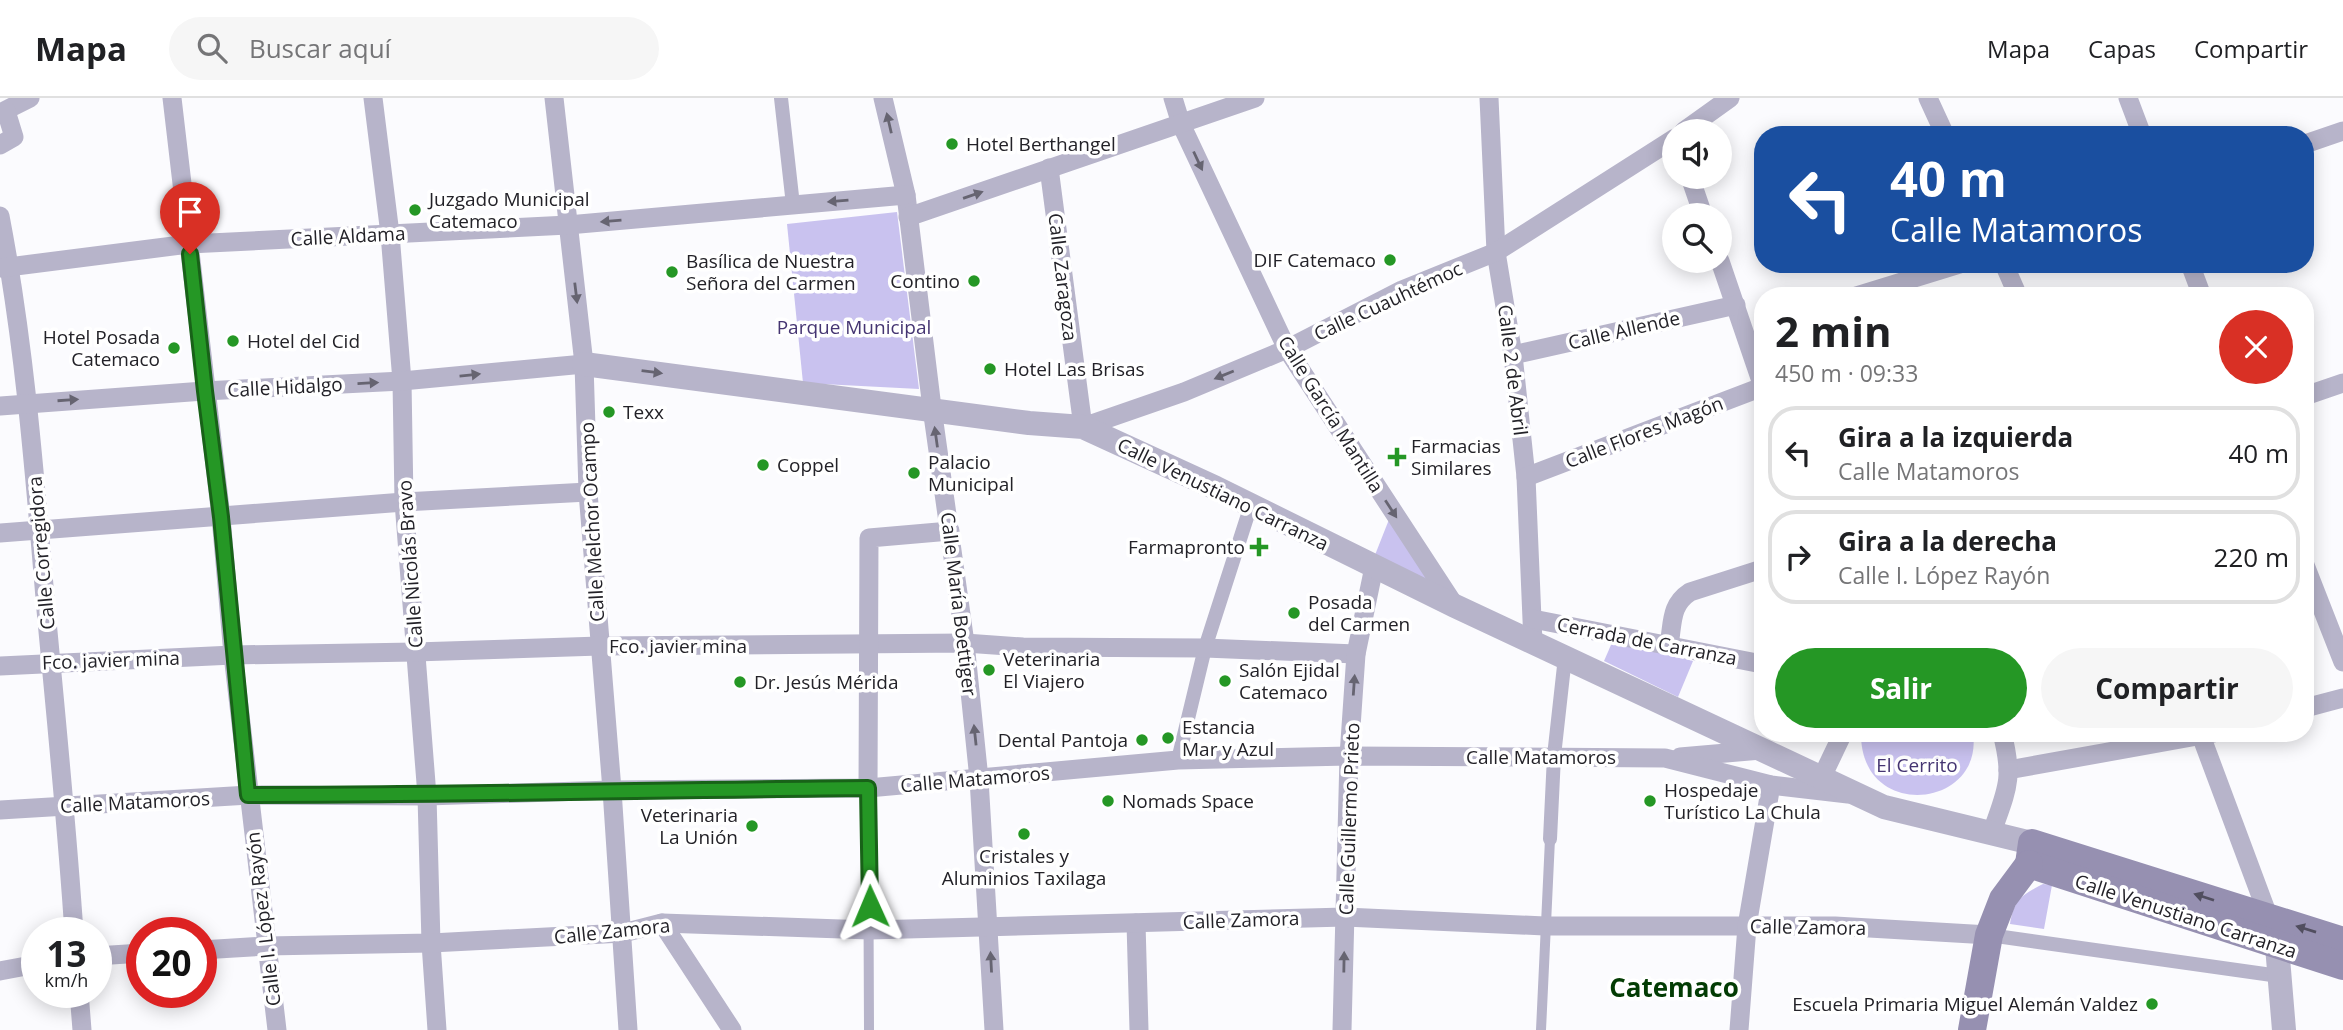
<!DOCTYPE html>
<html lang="es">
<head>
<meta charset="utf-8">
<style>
  body { margin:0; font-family:"Open Sans",sans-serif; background:#f6f6f6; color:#202124; height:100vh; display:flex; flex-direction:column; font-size:26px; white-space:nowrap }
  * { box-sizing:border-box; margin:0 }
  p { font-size:23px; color:#757577 }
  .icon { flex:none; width:38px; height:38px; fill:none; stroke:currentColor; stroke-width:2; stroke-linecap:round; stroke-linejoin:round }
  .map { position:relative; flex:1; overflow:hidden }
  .side { position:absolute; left:1754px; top:189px; width:560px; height:455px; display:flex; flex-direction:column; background:#fff; border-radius:28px; box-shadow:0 4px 18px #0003 }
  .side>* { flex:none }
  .hud { position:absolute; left:1754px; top:28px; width:560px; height:147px; border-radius:28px; box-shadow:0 4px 18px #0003; background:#1a4fa0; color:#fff; overflow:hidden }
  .tools { position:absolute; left:1662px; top:21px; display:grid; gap:14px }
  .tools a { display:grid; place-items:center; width:70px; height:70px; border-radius:50%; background:#fff; box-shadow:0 4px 18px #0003; font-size:35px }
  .speed { position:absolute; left:21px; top:819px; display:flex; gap:14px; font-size:35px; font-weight:700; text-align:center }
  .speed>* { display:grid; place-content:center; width:91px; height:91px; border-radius:50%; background:#fff; box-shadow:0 4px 18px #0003; line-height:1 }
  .speed small { font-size:18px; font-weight:400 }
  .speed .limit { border:10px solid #d22; background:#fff; color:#111 }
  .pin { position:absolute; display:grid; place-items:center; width:60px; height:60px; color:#fff; margin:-72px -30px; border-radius:50% 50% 50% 0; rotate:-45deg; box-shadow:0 0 7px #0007 }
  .pin .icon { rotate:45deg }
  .me { position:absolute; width:77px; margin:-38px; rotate:359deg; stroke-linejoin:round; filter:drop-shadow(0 0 5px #0008) }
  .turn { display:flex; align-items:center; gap:24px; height:147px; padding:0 21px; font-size:32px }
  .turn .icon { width:91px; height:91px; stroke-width:2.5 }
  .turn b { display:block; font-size:49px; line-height:60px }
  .round { display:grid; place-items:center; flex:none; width:74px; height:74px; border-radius:37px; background:#f6f6f6 }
  .headline { display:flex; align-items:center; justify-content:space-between; height:119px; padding:0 21px }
  h1 { font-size:42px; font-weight:700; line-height:52px }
  .cta { display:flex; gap:14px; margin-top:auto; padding:14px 21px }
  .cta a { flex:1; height:80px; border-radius:42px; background:#259725; color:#fff; font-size:28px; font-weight:700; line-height:80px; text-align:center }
  .cta a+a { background:#f6f6f6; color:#202124 }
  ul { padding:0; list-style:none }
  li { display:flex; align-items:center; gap:21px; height:94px; margin:0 14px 10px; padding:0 7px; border:4px solid #e0e0e0; border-radius:28px }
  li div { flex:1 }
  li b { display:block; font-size:26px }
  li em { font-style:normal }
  header { display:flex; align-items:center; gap:42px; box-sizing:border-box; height:98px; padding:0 35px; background:#fff; border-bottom:2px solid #e0e0e0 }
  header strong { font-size:33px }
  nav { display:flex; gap:38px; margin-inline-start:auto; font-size:24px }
  .search { width:490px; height:63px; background:#f6f6f6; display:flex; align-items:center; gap:18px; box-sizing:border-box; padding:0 24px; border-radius:38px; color:#757577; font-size:26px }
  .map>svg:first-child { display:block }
  .green { fill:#c9c2ef }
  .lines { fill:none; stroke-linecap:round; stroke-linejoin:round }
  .service { stroke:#b7b4ca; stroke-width:10 }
  .pedestrian { stroke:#b7b4ca; stroke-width:14 }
  .minor { stroke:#b7b4ca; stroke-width:19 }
  .tertiary { stroke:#b7b4ca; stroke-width:24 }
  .secondary { stroke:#9690b1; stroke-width:28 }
  .oneway { fill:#666471 }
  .oneway2 { fill:#514e5f }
  .route-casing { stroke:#186218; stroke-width:18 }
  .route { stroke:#259725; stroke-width:12 }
  .poi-dot { fill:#259725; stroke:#fff; stroke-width:2.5 }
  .labels { text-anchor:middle; stroke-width:7; stroke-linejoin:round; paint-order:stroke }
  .poi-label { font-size:19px; fill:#232228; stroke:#fff; text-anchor:start }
  .street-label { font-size:19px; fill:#232228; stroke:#fff }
  .park-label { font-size:19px; fill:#453572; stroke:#fff }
  .district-label { font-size:26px; font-weight:bold; fill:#033c04; stroke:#fff }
</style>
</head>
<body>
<header>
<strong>Mapa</strong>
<div class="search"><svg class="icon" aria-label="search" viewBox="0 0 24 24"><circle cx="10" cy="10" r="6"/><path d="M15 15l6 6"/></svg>Buscar aquí</div>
<nav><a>Mapa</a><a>Capas</a><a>Compartir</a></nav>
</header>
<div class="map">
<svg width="2343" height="932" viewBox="0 0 2343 932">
  <rect width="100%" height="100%" fill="#fbfbfe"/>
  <!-- green -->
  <g class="green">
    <path d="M897,114L919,291L803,285L787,126Z"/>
    <path d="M1390,419L1432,488L1373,462Z"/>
    <path d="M1614,540L1693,563L1678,599L1604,563Z"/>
    <path d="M1861,635H1973C1984,711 1860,724 1861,635Z"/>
    <path d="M2043,786L2052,787L2044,831L2010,826C2014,801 2022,797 2043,786Z"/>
  </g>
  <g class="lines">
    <!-- service -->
    <g class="service">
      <path d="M868,690L869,932"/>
      <path d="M1541,932L1550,741"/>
    </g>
    <!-- pedestrian -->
    <g class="pedestrian">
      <path d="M781,0L793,107"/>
      <path d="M1178,662L1205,550L1251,407"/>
      <path d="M1550,741L1554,658L1565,559"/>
      <path d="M1989,837L2279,878"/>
    </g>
    <!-- minor -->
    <g class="minor">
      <path d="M172,0L221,419L233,557L277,932"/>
      <path d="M373,0L390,136L402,283L404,404L427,698L431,845L437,932"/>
      <path d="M554,0L584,266L588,394L612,692L628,932"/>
      <path d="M883,0L906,97L932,310L965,545L979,681L994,932"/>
      <path d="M1173,0L1181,26L1287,251L1455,508"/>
      <path d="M1489,0L1496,154L1513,257L1526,379L1533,545"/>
      <path d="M1928,0L1945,37"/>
      <path d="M2128,0L2142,37"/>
      <path d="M0,15L30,0"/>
      <path d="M1684,33L1730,0"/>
      <path d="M2305,46L2343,33"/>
      <path d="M0,47L14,39L6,13"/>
      <path d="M1049,70L1083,329L1184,294L1287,251L1402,192L1496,154L1675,40"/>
      <path d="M1690,79L1703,117"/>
      <path d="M0,118C25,248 35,380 46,512C56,620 67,727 74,835"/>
      <path d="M908,119L1255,0"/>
      <path d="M1720,163L1762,286"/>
      <path d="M2004,166L2018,198"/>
      <path d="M2190,166L2202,198"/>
      <path d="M0,170L189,146L568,127L906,97"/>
      <path d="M1856,198L1960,166"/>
      <path d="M1513,257L1736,207"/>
      <path d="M2305,298L2343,285"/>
      <path d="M0,308L204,293L402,283L584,266"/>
      <path d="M1526,379L1762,289"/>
      <path d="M0,435L404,404L588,394"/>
      <path d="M2305,467L2343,564"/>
      <path d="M1533,521L1762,566"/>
      <path d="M1669,547C1673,525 1670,507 1690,494L1762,471"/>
      <path d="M0,568L233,557L415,554L600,548L965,545L1023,549L1205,550L1356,556"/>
      <path d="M2305,610L2343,600"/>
      <path d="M2200,635L2269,820"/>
      <path d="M1680,659L1761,652"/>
      <path d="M2008,672L2214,635"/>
      <path d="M1822,679L1843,635"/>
      <path d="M868,690L869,440L950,433"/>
      <path d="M0,712L249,697L427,698L612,692L868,690L1178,662L1349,658L1665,660L1771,687L1848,696"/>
      <path d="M1992,734C2007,691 2014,681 2002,635"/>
      <path d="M662,825L732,932"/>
      <path d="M1136,825L1139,932"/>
      <path d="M201,852L266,848L431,845L623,835L662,825L870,832L1345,819L1545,828H1835L1989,837"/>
      <path d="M96,858L142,855"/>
      <path d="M0,873L37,866"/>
      <path d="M79,894L82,932"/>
      <path d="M1342,932L1349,658L1356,556L1374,469"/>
      <path d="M1739,932L1747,828L1771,687"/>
    </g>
    <!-- tertiary -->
    <g class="tertiary">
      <path d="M584,266L1029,325L1083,329L1216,390L1455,508L1884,709L2032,745"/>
      <path d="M2272,831L2277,848L2284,932"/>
    </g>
    <!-- secondary -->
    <g class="secondary">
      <path d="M2029,766L2032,745L2343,843"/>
      <path d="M2029,766L2343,868"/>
      <path d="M1972,932L1989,837L2003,801L2029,766"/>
    </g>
  </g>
  <!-- one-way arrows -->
  <defs><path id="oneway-solid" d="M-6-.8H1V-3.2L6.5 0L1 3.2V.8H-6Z" transform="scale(1.75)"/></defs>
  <g class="oneway">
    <use href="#oneway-solid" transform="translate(889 25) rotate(-103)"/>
    <use href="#oneway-solid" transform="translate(1198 63) rotate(65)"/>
    <use href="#oneway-solid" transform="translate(973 97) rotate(-19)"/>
    <use href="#oneway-solid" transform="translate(838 103) rotate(175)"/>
    <use href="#oneway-solid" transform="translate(611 123) rotate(175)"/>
    <use href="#oneway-solid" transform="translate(576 195) rotate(83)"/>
    <use href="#oneway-solid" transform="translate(652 274) rotate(7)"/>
    <use href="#oneway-solid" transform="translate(470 277) rotate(-6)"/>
    <use href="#oneway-solid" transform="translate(1224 277) rotate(158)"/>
    <use href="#oneway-solid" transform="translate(368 285) rotate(-3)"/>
    <use href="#oneway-solid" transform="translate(68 302) rotate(-4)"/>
    <use href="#oneway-solid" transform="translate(936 339) rotate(-98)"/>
    <use href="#oneway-solid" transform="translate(1391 411) rotate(57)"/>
    <use href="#oneway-solid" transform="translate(1354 587) rotate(-86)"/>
    <use href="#oneway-solid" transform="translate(975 637) rotate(-96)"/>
    <use href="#oneway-solid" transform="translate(991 864) rotate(-93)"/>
    <use href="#oneway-solid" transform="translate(1344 864) rotate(-89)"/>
  </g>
  <g class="oneway2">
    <use href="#oneway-solid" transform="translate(2204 799) rotate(-162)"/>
    <use href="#oneway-solid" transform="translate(2306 831) rotate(-163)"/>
  </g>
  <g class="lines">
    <defs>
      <path id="route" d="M190,156L205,293L221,419L248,697C455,697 661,692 868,690L870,808"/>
    </defs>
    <!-- route casing -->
    <use href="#route" class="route-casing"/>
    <!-- route -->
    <use href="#route" class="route"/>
  </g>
  <!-- markers -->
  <g class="poi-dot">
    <circle cx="952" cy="46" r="7"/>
    <circle cx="415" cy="112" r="7"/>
    <circle cx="1390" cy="162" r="7"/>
    <circle cx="672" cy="174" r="7"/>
    <circle cx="974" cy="183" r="7"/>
    <circle cx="233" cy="243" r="7"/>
    <circle cx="174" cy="250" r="7"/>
    <circle cx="990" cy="271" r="7"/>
    <circle cx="609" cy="314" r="7"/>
    <path d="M1393.5 348.5h7v7h7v7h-7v7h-7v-7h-7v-7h7z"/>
    <circle cx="763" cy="367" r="7"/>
    <circle cx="914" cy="375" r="7"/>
    <path d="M1255.5 438.5h7v7h7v7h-7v7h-7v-7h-7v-7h7z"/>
    <circle cx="1294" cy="515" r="7"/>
    <circle cx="989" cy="572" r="7"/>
    <circle cx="1225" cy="583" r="7"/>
    <circle cx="740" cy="584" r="7"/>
    <circle cx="1168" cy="640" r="7"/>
    <circle cx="1142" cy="642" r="7"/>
    <circle cx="1108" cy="703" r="7"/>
    <circle cx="1650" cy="703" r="7"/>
    <circle cx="752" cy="728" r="7"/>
    <circle cx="1024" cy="736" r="7"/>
    <circle cx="2152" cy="906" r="7"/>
  </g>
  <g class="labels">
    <!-- poi labels -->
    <g class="poi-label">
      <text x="966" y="53">Hotel Berthangel</text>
      <text x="429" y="108">Juzgado Municipal<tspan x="429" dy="22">Catemaco</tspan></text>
      <text x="1376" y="169" text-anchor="end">DIF Catemaco</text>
      <text x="686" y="170">Basílica de Nuestra<tspan x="686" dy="22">Señora del Carmen</tspan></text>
      <text x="960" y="190" text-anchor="end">Contino</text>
      <text x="160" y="246" text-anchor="end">Hotel Posada<tspan x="160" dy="22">Catemaco</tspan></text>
      <text x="247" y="250">Hotel del Cid</text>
      <text x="1004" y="278">Hotel Las Brisas</text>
      <text x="623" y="321">Texx</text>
      <text x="1411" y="355">Farmacias<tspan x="1411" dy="22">Similares</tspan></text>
      <text x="928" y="371">Palacio<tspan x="928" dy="22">Municipal</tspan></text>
      <text x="777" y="374">Coppel</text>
      <text x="1245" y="456" text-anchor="end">Farmapronto</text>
      <text x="1308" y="511">Posada<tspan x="1308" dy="22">del Carmen</tspan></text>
      <text x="1003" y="568">Veterinaria<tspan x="1003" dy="22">El Viajero</tspan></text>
      <text x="1239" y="579">Salón Ejidal<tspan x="1239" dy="22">Catemaco</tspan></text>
      <text x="754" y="591">Dr. Jesús Mérida</text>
      <text x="1182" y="636">Estancia<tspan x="1182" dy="22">Mar y Azul</tspan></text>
      <text x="1128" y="649" text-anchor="end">Dental Pantoja</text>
      <text x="1664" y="699">Hospedaje<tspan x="1664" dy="22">Turístico La Chula</tspan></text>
      <text x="1122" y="710">Nomads Space</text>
      <text x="738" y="724" text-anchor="end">Veterinaria<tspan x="738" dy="22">La Unión</tspan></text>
      <text x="1024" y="765" text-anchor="middle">Cristales y<tspan x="1024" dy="22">Aluminios Taxilaga</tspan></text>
      <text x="2138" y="913" text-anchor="end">Escuela Primaria Miguel Alemán Valdez</text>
    </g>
    <!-- street labels -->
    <g class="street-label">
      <text transform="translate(348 138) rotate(-3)" y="7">Calle Aldama</text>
      <text transform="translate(1063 179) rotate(83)" y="7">Calle Zaragoza</text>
      <text transform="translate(1388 203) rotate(-25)" y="7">Calle Cuauhtémoc</text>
      <text transform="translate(1624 232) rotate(-13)" y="7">Calle Allende</text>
      <text transform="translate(1513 272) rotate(83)" y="7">Calle 2 de Abril</text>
      <text transform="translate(285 289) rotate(-3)" y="7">Calle Hidalgo</text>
      <text transform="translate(1331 316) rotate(58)" y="7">Calle García Mantilla</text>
      <text transform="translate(1644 334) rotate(-21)" y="7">Calle Flores Magón</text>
      <text transform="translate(1223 396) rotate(26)" y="7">Calle Venustiano Carranza</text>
      <text transform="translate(592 424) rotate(-93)" y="7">Calle Melchor Ocampo</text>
      <text transform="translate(41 455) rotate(-95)" y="7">Calle Corregidora</text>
      <text transform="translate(410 466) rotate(-94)" y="7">Calle Nicolás Bravo</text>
      <text transform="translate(959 506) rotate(83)" y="7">Calle María Boettiger</text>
      <text transform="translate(1647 543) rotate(11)" y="7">Cerrada de Carranza</text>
      <text x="678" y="555">Fco. javier mina</text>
      <text transform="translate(111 562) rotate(-2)" y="7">Fco. javier mina</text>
      <text x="1541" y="666">Calle Matamoros</text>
      <text transform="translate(975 681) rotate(-5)" y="7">Calle Matamoros</text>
      <text transform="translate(135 704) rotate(-3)" y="7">Calle Matamoros</text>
      <text transform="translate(1349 721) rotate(-88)" y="7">Calle Guillermo Prieto</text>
      <text transform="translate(2186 818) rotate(18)" y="7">Calle Venustiano Carranza</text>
      <text transform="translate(263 821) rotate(-97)" y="7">Calle I. López Rayón</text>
      <text transform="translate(1241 822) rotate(-2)" y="7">Calle Zamora</text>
      <text transform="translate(1808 829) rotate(1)" y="7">Calle Zamora</text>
      <text transform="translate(612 833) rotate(-6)" y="7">Calle Zamora</text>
    </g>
    <!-- park labels -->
    <g class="park-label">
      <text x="854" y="236">Parque Municipal</text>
      <text x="1917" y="674">El Cerrito</text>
    </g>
    <!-- district labels -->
    <g class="district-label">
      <text x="1674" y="899">Catemaco</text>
    </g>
  </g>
</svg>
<div class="tools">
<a><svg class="icon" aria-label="sound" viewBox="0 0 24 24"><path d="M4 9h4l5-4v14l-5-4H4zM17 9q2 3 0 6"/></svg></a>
<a><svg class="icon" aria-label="search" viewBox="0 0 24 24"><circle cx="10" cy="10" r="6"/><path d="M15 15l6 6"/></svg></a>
</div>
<div class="speed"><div>13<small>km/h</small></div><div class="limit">20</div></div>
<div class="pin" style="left:190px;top:156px;background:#d93025"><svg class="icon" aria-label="arrive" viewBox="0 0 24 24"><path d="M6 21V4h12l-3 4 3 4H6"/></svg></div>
<svg class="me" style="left:870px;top:808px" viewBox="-20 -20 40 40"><path d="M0-17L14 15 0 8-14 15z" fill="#259725" stroke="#fff" stroke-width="4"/></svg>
<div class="hud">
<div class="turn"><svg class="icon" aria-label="left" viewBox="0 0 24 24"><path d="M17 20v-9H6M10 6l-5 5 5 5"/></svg><div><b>40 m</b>Calle Matamoros</div></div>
</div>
<section class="side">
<div class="headline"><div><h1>2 min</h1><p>450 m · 09:33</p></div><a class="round" style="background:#d93025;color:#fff"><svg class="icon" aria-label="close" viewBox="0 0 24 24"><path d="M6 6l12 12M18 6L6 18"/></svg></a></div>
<ul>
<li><svg class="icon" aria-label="left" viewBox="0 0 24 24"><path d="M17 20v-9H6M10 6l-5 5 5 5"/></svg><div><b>Gira a la izquierda</b><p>Calle Matamoros</p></div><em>40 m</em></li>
<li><svg class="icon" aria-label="right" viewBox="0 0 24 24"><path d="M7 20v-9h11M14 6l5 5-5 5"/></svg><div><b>Gira a la derecha</b><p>Calle I. López Rayón</p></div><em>220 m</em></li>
</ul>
<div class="cta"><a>Salir</a><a>Compartir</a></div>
</section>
</div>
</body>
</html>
